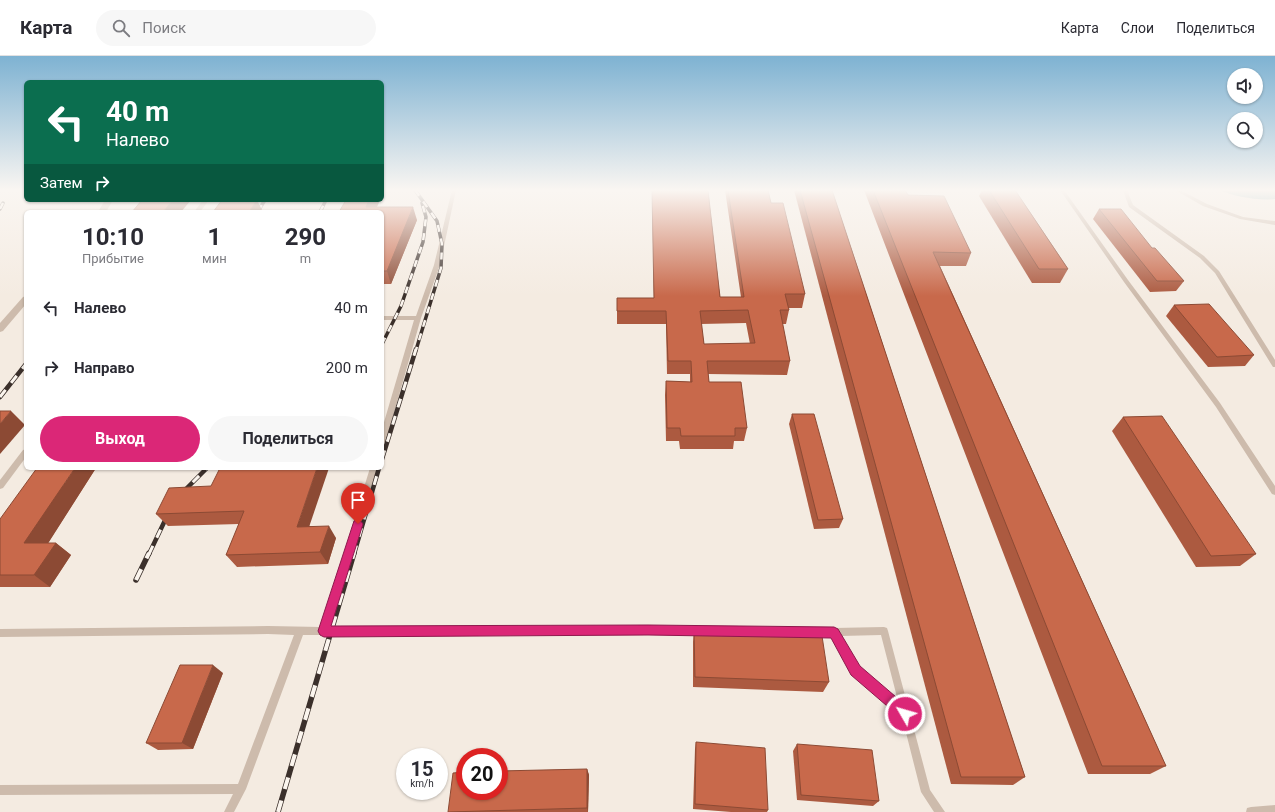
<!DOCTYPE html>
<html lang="ru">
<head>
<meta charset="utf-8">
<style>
  body { margin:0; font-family:Roboto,sans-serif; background:#f7f7f7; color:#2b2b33; height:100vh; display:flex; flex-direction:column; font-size:15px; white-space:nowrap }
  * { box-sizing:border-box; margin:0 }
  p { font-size:13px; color:#7c7c81 }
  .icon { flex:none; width:22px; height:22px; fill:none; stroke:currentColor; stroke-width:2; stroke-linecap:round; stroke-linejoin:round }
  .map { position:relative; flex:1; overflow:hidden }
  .sheet { position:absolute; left:24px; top:154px; width:360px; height:260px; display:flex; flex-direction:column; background:#fff; border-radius:6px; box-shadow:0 1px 3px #0004 }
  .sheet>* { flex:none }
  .top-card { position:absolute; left:24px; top:24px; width:360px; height:122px; border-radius:6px; box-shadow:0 1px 3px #0004; background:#0b6e4f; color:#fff; overflow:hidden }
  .fabs { position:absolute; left:1227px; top:12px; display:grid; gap:8px }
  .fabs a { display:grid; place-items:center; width:36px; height:36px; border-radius:50%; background:#fff; box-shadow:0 1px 3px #0004; font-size:20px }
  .speed { position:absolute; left:396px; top:692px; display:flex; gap:8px; font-size:20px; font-weight:700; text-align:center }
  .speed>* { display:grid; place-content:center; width:52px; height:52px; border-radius:50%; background:#fff; box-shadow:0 1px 3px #0004; line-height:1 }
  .speed small { font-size:10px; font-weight:400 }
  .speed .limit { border:6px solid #d22; background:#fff; color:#111 }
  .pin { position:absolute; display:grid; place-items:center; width:34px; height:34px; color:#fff; margin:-41px -17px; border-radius:50% 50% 50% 0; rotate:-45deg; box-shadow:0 0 4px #0007 }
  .pin .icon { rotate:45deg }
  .me { position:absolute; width:44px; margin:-22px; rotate:308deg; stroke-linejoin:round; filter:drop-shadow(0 0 3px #0008) }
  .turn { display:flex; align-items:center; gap:14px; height:84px; padding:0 16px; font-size:18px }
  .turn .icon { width:52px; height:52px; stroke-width:2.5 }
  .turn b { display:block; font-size:28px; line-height:34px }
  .then { display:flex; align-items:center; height:38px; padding:0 16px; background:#0003; gap:8px; font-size:15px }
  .eta { display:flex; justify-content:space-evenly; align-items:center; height:68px; text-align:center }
  .eta b { font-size:24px; font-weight:700; line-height:28px }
  .action { display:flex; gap:8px; margin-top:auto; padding:8px 16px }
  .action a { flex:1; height:46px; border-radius:24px; background:#db2777; color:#fff; font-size:16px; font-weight:700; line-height:46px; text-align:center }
  .action a+a { background:#f7f7f7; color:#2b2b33 }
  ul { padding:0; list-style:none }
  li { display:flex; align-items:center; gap:12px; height:60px; padding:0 16px }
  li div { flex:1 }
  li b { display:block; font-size:15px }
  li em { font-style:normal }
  header { display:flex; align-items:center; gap:24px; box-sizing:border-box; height:56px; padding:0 20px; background:#fff; border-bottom:1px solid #e1e1e2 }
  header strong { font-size:19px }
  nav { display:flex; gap:22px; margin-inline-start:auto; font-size:14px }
  .search { width:280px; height:36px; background:#f7f7f7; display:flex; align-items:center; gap:10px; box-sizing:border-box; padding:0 14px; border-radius:22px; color:#7c7c81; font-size:15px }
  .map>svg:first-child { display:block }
  .water { fill:#7fb0b2 }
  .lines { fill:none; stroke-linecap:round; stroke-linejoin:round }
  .service { fill:#cdbbac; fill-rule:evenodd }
  .minor { fill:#cdbbac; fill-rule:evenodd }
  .rail-far2-casing { stroke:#3b302b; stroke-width:3.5 }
  .rail-far1-casing { stroke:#3b302b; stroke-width:4.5 }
  .rail-casing { stroke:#3b302b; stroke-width:5.5 }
  .rail-far2 { stroke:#fbf5ee; stroke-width:2.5; stroke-dasharray:7; stroke-linecap:butt }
  .rail-far1 { stroke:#fbf5ee; stroke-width:3; stroke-dasharray:9; stroke-linecap:butt }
  .rail { stroke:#fbf5ee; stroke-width:4; stroke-dasharray:12; stroke-linecap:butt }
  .wall { fill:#ac5a40; fill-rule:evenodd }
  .shaded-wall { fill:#8c4a34 }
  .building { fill:#c8694b; stroke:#8c4a34; fill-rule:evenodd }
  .route { fill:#db2777; stroke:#8e194d }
</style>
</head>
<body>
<header>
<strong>Карта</strong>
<div class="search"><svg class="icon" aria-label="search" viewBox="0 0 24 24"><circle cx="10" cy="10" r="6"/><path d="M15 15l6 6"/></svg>Поиск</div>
<nav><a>Карта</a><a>Слои</a><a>Поделиться</a></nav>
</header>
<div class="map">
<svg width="1275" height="756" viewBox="0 0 1275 756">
  <rect width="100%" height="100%" fill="#f4ebe1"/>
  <!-- water -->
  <path class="water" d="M1218,134H1275V143C1257,145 1234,140 1218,134Z"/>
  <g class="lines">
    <!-- service -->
    <g class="service">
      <path d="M452,134H456L440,209L421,262L386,385L384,387L382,388V373L414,264H382V260H416L434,209Z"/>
      <path d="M1060,134H1064L1128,224L1220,347L1275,430V439L1272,438L1216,351L1124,226Z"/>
      <path d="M1123,134H1127L1133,149L1204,200L1219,215L1275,304V311H1273L1215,217L1200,202L1129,151Z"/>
      <path d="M1175,134H1180L1207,148L1243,161L1275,165V169L1240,163L1203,150Z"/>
      <path d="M203,144H209L200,156H194Z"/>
      <path d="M26,393V401L3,432L0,433V424L23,394Z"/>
      <path d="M370,412H378L330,571L648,570L834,572L884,571L887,572L888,575L930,734L945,756H934L921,736L902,661L852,617L832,580L648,578L303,579L246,733L234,756H224L233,738L0,739V729L238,728L294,579L268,578L0,581V573L268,570L321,571ZM881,579L898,645L858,611L841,580Z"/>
      <path d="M1275,749V756H1246L1247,752L1251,751Z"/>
    </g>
    <!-- minor -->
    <g class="minor">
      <path d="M105,144H113L106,156H98Z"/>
      <path d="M26,240V248L3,275L0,276V267L23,241Z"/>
    </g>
    <defs>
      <g id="rail-far2">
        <path d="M415,134L437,165L442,188L441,212L416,294"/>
        <path d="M0,153L3,147"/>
        <path d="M258,155L265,144"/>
        <path d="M320,156L326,144"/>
        <path d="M382,288L401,250L423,186L426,161L422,147"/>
      </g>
      <g id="rail-far1">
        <path d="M0,341L26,308"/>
        <path d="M382,403L416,293"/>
        <path d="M180,439L207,412"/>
        <path d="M149,498L168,458"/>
        <path d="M354,498L379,412"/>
      </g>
      <g id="rail">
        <path d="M136,524L149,497"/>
        <path d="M278,756L354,497"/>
      </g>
    </defs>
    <!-- rail-far2 casing -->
    <use href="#rail-far2" class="rail-far2-casing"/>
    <!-- rail-far1 casing -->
    <use href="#rail-far1" class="rail-far1-casing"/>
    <!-- rail casing -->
    <use href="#rail" class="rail-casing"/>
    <!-- rail-far2 -->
    <use href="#rail-far2" class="rail-far2"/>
    <!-- rail-far1 -->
    <use href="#rail-far1" class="rail-far1"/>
    <!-- rail -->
    <use href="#rail" class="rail"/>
  </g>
  <!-- wall -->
  <g class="wall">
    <path d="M652,134H708L720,241H741L725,134H768L771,147L805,238L802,252H788L789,254L786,268H782L790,305L787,319L708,318L709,326L747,372L744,385H734L733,393H680L679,385H666L665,339L666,325L690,326V318H667L666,268H617V255L654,242ZM746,267L750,288H704L701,268Z"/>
    <path d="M794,134H832L1025,721L1013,729L951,728Z"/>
    <path d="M864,134H905L908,139L971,197L966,210H940L1166,710L1150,718H1088Z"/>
    <path d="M982,134H1015L1068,213L1060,227H1032L979,140Z"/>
    <path d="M346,144H380L377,151L417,164L391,228H382V156Z"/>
    <path d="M1099,153L1152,192L1184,225L1176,235L1150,236L1093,163Z"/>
    <path d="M1174,249L1254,299L1245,310L1208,311L1166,260Z"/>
    <path d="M792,358L843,463L839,472L814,473L789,368Z"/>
    <path d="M1123,361L1256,498L1240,510L1196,511L1112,375Z"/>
    <path d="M96,412L48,487H56L71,499L50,531H0V463Z"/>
    <path d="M211,430L310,470L336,482L328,508L237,511L226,499L239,468L168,470L156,458Z"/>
    <path d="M694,575L829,626L823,636L693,631V586Z"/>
    <path d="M223,617L193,693L158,694L146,687Z"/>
    <path d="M696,686L768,754L767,756H731L693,753L695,693Z"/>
    <path d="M797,688L879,745L873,750L797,744L793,695Z"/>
    <path d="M587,713L589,719L588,756H448Z"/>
  </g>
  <!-- shaded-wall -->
  <g class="shaded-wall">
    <path d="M382,134H385L382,139Z"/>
    <path d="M173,144H191L181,156H163Z"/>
    <path d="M257,144L263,156H249Z"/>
    <path d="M369,144H380L374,156L366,151Z"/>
    <path d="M413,151L417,164L391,228L387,215Z"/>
    <path d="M11,355L25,369L0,398V368Z"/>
    <path d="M75,412H96L40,500L24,487Z"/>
    <path d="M317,412H329L305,483L297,471Z"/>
    <path d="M329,470L336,482L328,508L320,496Z"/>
    <path d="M56,487L71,499L50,531L34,519Z"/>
    <path d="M213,609L223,617L193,693L182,687Z"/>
    <path d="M587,713L589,719L588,756L587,752Z"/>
  </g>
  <!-- building -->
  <g class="building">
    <path d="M652,134H708L720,241H744L728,134H768L771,147H783L805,238H785L789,254H780L790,305H707L709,326H741L747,372H735V380H681L680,372H667L666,325L692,326L691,305H668L666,255H617V242H654ZM748,254L755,287L704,288L700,255Z"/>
    <path d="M800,134H832L1025,721H961Z"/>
    <path d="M873,134H905L908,139L944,140L971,197L933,196L1166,710H1102Z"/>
    <path d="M989,134H1015L1068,213H1039Z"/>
    <path d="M142,144H173L163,156H132Z"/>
    <path d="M222,144H257L249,156H213Z"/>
    <path d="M346,144H369L366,151H413L387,215H382V156H339Z"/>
    <path d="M1099,153H1121L1152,192H1155L1184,225H1157Z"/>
    <path d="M1209,248L1254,299L1217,301L1174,249Z"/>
    <path d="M0,355H11L0,368Z"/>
    <path d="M792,358H814L843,463L818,464Z"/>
    <path d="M1162,360L1256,498L1211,500L1123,361Z"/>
    <path d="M37,412H75L24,487H56L34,519H0V463Z"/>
    <path d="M220,412H317L297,471L329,470L320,496L226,499L244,455L156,458L169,432L211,430Z"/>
    <path d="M694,575L822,580L829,626L695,621Z"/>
    <path d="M180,609H213L182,687H146Z"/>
    <path d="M696,686L765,692L768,754L695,748Z"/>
    <path d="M797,688L872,694L879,745L801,739Z"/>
    <path d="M587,713V752L448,756L453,717L465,716V735H499V715Z"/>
  </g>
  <!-- sky -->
  <linearGradient id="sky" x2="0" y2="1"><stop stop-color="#7eb2d2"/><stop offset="0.56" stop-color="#faf6f2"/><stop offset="1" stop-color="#faf6f2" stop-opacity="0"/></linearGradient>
  <rect width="1275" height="240" fill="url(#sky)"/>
  <!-- route -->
  <path class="route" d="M358,463L361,465L363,468L331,570L648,569L834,571L838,573L860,610L910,653L911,658L910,662L905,664L901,662L851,619L831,582L648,579L324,581L320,579L318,575L353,468L354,465Z"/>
</svg>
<div class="fabs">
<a><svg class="icon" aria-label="sound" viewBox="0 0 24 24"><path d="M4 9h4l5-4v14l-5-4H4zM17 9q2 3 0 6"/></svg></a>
<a><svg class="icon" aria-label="search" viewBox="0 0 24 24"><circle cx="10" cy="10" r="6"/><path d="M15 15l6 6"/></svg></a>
</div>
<div class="speed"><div>15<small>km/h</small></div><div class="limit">20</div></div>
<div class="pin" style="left:358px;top:468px;background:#d93025"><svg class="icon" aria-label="arrive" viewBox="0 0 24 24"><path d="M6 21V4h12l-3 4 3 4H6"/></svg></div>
<svg class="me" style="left:905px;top:658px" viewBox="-20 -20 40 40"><circle r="17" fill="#db2777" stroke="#fff" stroke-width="3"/><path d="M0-11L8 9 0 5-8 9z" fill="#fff"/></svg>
<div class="top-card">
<div class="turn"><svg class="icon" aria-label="left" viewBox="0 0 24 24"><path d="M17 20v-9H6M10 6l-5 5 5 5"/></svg><div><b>40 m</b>Налево</div></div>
<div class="then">Затем<svg class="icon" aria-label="right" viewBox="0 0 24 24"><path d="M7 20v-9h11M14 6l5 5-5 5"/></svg></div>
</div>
<section class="sheet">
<div class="eta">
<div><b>10:10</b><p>Прибытие</p></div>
<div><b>1</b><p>мин</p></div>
<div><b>290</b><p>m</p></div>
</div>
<ul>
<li><svg class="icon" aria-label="left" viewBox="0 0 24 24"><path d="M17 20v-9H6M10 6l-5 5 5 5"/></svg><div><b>Налево</b></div><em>40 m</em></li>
<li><svg class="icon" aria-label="right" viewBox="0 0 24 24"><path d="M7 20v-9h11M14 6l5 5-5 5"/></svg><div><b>Направо</b></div><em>200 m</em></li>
</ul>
<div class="action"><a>Выход</a><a>Поделиться</a></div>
</section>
</div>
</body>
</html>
